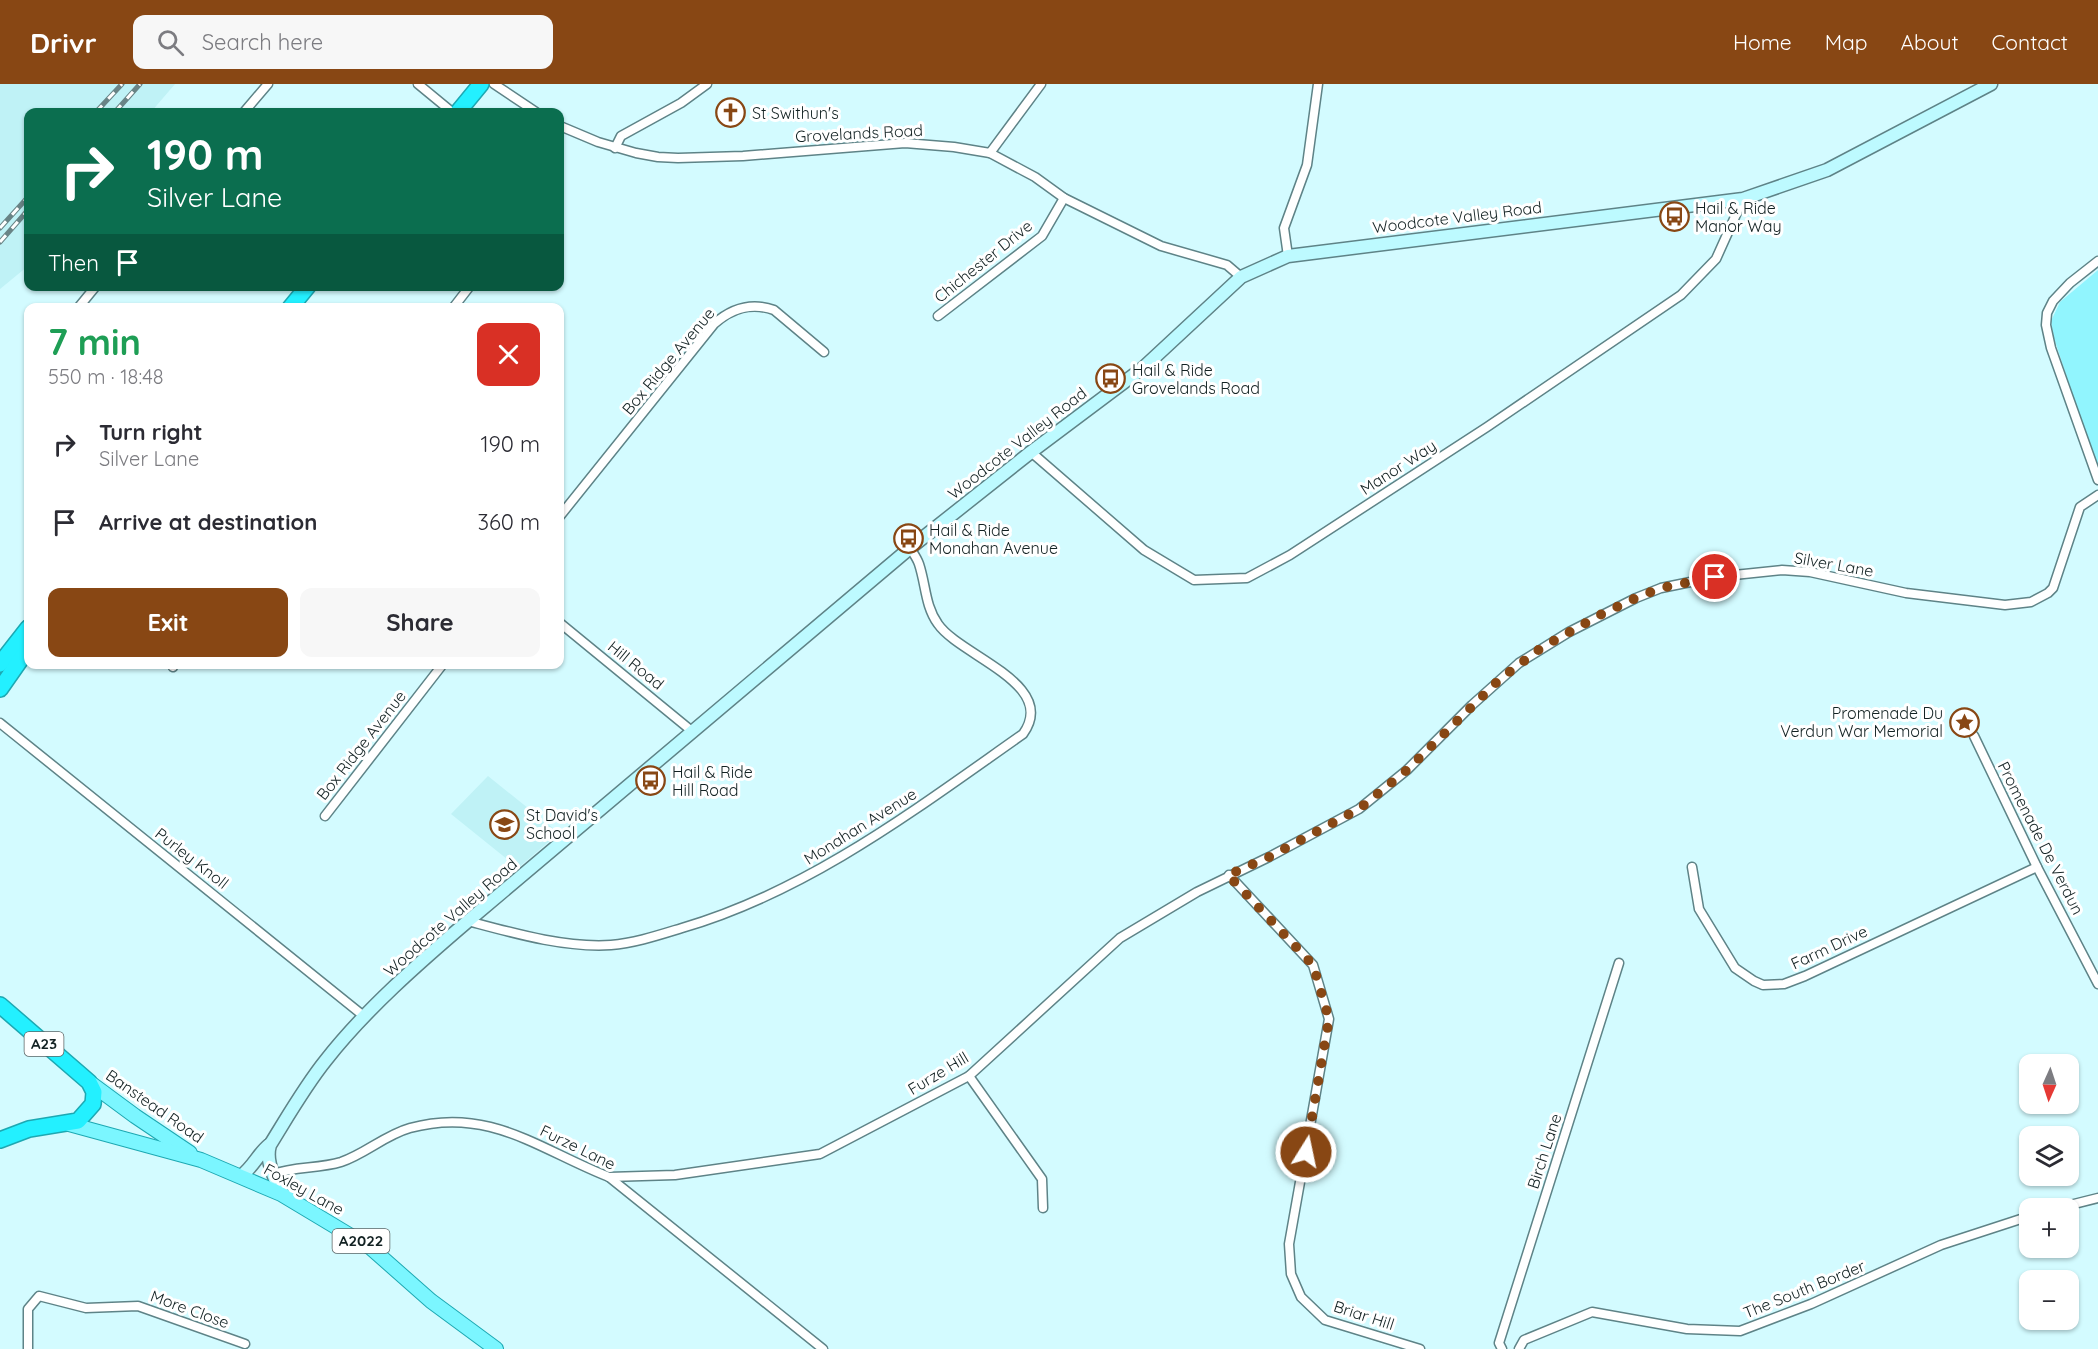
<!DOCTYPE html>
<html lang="en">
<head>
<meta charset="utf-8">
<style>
  body { margin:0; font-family:Quicksand,sans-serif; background:#f7f7f7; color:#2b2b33; height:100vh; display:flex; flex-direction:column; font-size:22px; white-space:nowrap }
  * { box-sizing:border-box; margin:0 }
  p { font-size:20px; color:#7c7c81 }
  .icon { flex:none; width:33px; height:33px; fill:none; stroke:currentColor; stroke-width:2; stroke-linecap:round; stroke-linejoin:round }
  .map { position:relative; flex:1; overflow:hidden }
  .drawer { position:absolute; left:24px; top:219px; width:540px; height:366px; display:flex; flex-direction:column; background:#fff; border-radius:12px; box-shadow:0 2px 4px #0004 }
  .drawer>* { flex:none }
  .banner { position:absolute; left:24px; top:24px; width:540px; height:183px; border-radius:12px; box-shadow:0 2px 4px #0004; background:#0b6e4f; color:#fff; overflow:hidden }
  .needle { width:39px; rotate:183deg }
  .buttons { position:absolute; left:2019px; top:970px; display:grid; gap:12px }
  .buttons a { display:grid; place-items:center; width:60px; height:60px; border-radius:12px; background:#fff; box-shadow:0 2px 4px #0004; font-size:30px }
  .pin { position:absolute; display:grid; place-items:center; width:51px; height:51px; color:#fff; margin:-26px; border:3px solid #fff; border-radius:50%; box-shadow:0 2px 6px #0007 }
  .me { position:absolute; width:66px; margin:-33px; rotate:10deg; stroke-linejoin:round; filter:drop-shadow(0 0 4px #0008) }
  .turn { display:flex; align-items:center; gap:21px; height:126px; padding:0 24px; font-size:27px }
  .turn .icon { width:78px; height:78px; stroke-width:2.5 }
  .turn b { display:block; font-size:42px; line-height:51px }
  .then { display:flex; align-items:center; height:57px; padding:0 24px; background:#0003; gap:12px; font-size:22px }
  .round { display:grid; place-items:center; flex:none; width:63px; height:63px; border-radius:12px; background:#f7f7f7 }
  .summary { display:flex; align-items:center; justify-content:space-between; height:102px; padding:0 24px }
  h1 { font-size:36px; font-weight:700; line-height:45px; color:#1e9e55 }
  .action { display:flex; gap:12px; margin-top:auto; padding:12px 24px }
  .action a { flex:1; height:69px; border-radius:12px; background:#884714; color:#fff; font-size:24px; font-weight:700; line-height:69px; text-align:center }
  .action a+a { background:#f7f7f7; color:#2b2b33 }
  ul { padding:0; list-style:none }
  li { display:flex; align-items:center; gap:18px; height:78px; padding:0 24px }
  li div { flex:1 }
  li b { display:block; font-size:22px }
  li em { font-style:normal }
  header { display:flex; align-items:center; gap:36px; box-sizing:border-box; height:84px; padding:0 30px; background:#884714; color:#fff }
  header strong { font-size:28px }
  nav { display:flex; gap:33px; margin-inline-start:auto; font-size:21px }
  .search { width:420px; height:54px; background:#f7f7f7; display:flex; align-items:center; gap:15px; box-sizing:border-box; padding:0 21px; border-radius:12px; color:#7c7c81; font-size:22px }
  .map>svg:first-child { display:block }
  .built { fill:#bff2f6 }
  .green { fill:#91f5fe }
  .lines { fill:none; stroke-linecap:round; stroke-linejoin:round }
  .street-casing { stroke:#5e8387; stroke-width:11 }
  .secondary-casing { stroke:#5e8387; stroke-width:15 }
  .primary-casing { stroke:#1da8b2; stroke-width:16 }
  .highway-casing { stroke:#1da8b2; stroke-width:18 }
  .street { stroke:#fff; stroke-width:8 }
  .secondary { stroke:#bdfaff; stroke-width:12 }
  .primary { stroke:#7bf6ff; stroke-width:14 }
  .highway { stroke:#23f0ff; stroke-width:15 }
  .rail-casing { stroke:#698486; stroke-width:5 }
  .rail { stroke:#fff; stroke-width:3; stroke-dasharray:9; stroke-linecap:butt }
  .route { stroke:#884714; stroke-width:10; stroke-dasharray:0 18 }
  .labels { text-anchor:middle; stroke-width:6; stroke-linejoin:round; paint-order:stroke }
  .shield { fill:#fff; stroke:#5a6465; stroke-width:1.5 }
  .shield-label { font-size:15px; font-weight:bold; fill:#132223 }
  .poi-label { font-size:16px; fill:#132223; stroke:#fff; text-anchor:start }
  .street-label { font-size:16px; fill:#132223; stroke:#fff }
</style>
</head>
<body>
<header>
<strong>Drivr</strong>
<div class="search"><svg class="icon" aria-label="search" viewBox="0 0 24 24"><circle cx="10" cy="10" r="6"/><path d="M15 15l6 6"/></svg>Search here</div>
<nav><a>Home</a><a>Map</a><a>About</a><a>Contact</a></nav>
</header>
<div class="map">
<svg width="2098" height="1265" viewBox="0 0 2098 1265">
  <rect width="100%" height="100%" fill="#d3fbff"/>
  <!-- built -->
  <g class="built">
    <path d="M0,0H175L151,28H28V182L0,205Z"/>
    <path d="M488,692L559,749L518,784L451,730Z"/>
  </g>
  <!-- green -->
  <path class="green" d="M2098,186V381L2082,339L2054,254L2051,237L2060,218Z"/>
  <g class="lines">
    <defs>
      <g id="street">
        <path d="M418,0L452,28"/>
        <path d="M494,0L536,28"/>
        <path d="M244,28L268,0"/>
        <path d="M560,42L598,58L636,69L658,73L678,74L743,72L905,59L954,63L990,69L1035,93L1064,114L1161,162L1227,181L1241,193"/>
        <path d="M615,64L621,52L681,19L707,0"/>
        <path d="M990,69L1041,0"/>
        <path d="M1288,172L1284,144L1307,81L1318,0"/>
        <path d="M2098,177L2070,199L2053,217L2047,229L2046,241L2051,264L2098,396"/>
        <path d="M78,224L96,202"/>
        <path d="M453,224L470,202"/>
        <path d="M938,232L1042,152L1064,114"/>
        <path d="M1031,368L1144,466L1194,496L1247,494L1290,471L1487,343L1681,211L1716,175L1743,115"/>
        <path d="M560,432L714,240C732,224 751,218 774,226L824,268"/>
        <path d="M560,539L693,648"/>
        <path d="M173,583L174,580"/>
        <path d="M0,639L365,933"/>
        <path d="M1974,652L2037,783L2098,900"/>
        <path d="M325,732L443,580"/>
        <path d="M1692,783L1699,825L1735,884L1754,897L1763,901L1784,900L1805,892L2037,783"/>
        <path d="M1229,791L1313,881L1329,935L1289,1160L1291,1190L1301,1213L1325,1236L1420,1265"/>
        <path d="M468,837C513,849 564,864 611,861C635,859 659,851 682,844C809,807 916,725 1023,650C1059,600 960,572 938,540C925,522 926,501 919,480C917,474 913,469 910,464"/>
        <path d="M969,992L1042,1095L1043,1124"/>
        <path d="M274,1090C294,1082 318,1085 341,1078C365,1070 385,1051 410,1044C489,1022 540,1066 609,1093L823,1265"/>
        <path d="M609,1093L675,1091L820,1070L969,992L1120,854L1197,808L1269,773L1359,725L1407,686L1472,621L1519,579L1569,548L1636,514L1661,504L1715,493L1782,486L1810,488L1906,509L2005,521L2031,518L2048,509L2053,504L2080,423L2098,411"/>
        <path d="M2054,1125L2098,1114"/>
        <path d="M28,1265V1225L39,1212L86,1224L138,1222L245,1260"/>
        <path d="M1502,1265L1499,1259L1619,879"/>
        <path d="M1519,1265L1524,1256L1592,1228L1687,1245L1740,1247L1811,1220L1941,1161L2030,1132"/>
      </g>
      <g id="secondary">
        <path d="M241,1092C253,1083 258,1070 269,1061"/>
        <path d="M281,1110C275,1093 265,1078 270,1061C288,1032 305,1002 326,976C365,926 420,878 468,837L910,464L1031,368L1143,284L1241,193L1288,172L1743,115L1827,86L1991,0"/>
      </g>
      <g id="primary">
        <path d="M89,998L135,1032L190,1069"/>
        <path d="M69,1040L201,1076L281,1110L371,1164L431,1217L496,1265"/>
      </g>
      <g id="highway">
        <path d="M458,28L481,0"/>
        <path d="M290,224L308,202"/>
        <path d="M0,580L28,544"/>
        <path d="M0,605L28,565"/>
        <path d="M0,921L89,998L94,1008L93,1020L78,1037L29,1045L0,1056"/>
      </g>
    </defs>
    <!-- street casing -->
    <use href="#street" class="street-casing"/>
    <!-- secondary casing -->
    <use href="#secondary" class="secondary-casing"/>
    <!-- primary casing -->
    <use href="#primary" class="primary-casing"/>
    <!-- highway casing -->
    <use href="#highway" class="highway-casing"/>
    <!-- street -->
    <use href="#street" class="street"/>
    <!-- secondary -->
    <use href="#secondary" class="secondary"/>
    <!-- primary -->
    <use href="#primary" class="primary"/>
    <!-- highway -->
    <use href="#highway" class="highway"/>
    <defs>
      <g id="rail">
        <path d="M96,28L122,0"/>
        <path d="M115,28L140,0"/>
        <path d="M0,144L28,113"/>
        <path d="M0,158L28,126"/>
      </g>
    </defs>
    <!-- rail casing -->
    <use href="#rail" class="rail-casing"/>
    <!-- rail -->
    <use href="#rail" class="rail"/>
  </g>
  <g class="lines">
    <!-- route -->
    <path class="route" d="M1306,1068L1329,935L1313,881L1228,791L1269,773L1359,725L1407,686L1499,596L1541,564L1602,530L1636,514L1661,504L1715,493"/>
  </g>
  <!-- icons -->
  <defs>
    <symbol id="church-ring" viewBox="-11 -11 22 22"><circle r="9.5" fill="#fff" stroke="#884714" stroke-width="1.5"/><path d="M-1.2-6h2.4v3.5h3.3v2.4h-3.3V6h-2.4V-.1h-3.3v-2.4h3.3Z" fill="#884714"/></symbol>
    <symbol id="bus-ring" viewBox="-11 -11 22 22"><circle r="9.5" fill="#fff" stroke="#884714" stroke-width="1.5"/><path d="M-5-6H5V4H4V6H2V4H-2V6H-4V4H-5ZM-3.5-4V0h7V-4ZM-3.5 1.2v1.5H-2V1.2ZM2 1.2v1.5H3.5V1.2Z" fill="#884714"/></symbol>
    <symbol id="sight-ring" viewBox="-11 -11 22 22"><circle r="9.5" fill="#fff" stroke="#884714" stroke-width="1.5"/><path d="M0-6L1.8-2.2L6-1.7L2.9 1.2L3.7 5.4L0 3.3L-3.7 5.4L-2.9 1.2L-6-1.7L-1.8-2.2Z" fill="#884714"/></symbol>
    <symbol id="school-ring" viewBox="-11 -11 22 22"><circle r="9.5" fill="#fff" stroke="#884714" stroke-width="1.5"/><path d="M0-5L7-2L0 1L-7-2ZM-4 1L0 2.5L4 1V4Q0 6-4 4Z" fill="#884714"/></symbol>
  </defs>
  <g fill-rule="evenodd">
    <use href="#church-ring" x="714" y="12" width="33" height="33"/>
    <use href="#bus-ring" x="1658" y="116" width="33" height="33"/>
    <use href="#bus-ring" x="1094" y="278" width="33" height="33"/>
    <use href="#bus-ring" x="892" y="438" width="33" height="33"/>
    <use href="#sight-ring" x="1948" y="622" width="33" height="33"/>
    <use href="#bus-ring" x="634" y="680" width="33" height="33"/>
    <use href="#school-ring" x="488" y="724" width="33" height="33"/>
  </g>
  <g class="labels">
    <!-- shield labels -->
    <g class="shield">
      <rect x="24.5" y="948" width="39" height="24" rx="4.5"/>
      <rect x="332.5" y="1145" width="57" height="24" rx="4.5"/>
    </g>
    <g class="shield-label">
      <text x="44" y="965">A23</text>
      <text x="361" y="1162">A2022</text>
    </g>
    <!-- poi labels -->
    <g class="poi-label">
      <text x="752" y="35">St Swithun's</text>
      <text x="1695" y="130">Hail &amp; Ride<tspan x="1695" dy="18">Manor Way</tspan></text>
      <text x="1132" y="292">Hail &amp; Ride<tspan x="1132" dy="18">Grovelands Road</tspan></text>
      <text x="929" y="452">Hail &amp; Ride<tspan x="929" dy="18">Monahan Avenue</tspan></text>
      <text x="1943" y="635" text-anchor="end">Promenade Du<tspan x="1943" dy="18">Verdun War Memorial</tspan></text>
      <text x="672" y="694">Hail &amp; Ride<tspan x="672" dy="18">Hill Road</tspan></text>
      <text x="526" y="737">St David's<tspan x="526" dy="18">School</tspan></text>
    </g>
    <!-- street labels -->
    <g class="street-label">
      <text transform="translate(859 49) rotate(-3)" y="6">Grovelands Road</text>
      <text transform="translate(1457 133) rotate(-7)" y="6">Woodcote Valley Road</text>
      <text transform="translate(983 177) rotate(-39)" y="6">Chichester Drive</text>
      <text transform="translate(668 277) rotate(-50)" y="6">Box Ridge Avenue</text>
      <text transform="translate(1017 359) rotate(-38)" y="6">Woodcote Valley Road</text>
      <text transform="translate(1398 383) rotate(-33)" y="6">Manor Way</text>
      <text transform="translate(1834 480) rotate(10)" y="6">Silver Lane</text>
      <text transform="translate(636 581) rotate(39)" y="6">Hill Road</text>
      <text transform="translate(361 661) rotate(-52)" y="6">Box Ridge Avenue</text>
      <text transform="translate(860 742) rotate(-32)" y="6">Monahan Avenue</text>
      <text transform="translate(2041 754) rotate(63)" y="6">Promenade De Verdun</text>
      <text transform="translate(192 774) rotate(38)" y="6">Purley Knoll</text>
      <text transform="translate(450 833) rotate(-41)" y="6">Woodcote Valley Road</text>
      <text transform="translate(1829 863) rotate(-25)" y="6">Farm Drive</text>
      <text transform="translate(938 989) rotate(-31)" y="6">Furze Hill</text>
      <text transform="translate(155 1022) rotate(35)" y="6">Banstead Road</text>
      <text transform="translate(578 1063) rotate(26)" y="6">Furze Lane</text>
      <text transform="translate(1544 1067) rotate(-72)" y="6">Birch Lane</text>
      <text transform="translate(304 1105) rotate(29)" y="6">Foxley Lane</text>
      <text transform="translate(1804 1205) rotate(-22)" y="6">The South Border</text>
      <text transform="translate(190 1225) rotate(20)" y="6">More Close</text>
      <text transform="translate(1364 1231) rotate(18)" y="6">Briar Hill</text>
    </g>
  </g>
</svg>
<div class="buttons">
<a><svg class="needle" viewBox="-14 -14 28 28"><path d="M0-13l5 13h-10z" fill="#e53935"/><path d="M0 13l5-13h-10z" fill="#7c7c81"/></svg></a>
<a><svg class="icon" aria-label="layers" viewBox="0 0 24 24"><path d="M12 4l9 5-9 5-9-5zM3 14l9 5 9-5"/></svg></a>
<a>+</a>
<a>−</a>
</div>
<div class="pin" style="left:1715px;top:493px;background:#d93025"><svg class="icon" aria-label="arrive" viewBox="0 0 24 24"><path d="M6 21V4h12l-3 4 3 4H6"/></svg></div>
<svg class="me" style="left:1306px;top:1068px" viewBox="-20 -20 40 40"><circle r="17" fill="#884714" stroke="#fff" stroke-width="3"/><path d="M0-11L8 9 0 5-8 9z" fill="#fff"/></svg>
<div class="banner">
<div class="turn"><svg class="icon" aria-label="right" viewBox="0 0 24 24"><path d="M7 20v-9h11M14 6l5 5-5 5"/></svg><div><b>190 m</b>Silver Lane</div></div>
<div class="then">Then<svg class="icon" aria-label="arrive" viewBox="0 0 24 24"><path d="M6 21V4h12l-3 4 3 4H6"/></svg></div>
</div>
<section class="drawer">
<div class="summary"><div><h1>7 min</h1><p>550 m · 18:48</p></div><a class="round" style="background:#d93025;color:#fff"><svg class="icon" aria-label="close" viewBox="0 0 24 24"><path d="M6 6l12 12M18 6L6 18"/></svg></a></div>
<ul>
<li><svg class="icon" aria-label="right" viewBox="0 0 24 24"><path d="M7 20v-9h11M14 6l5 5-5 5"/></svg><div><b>Turn right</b><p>Silver Lane</p></div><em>190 m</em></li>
<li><svg class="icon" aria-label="arrive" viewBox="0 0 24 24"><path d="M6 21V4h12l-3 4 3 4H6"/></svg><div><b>Arrive at destination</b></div><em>360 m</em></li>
</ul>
<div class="action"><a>Exit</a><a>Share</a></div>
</section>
</div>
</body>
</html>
